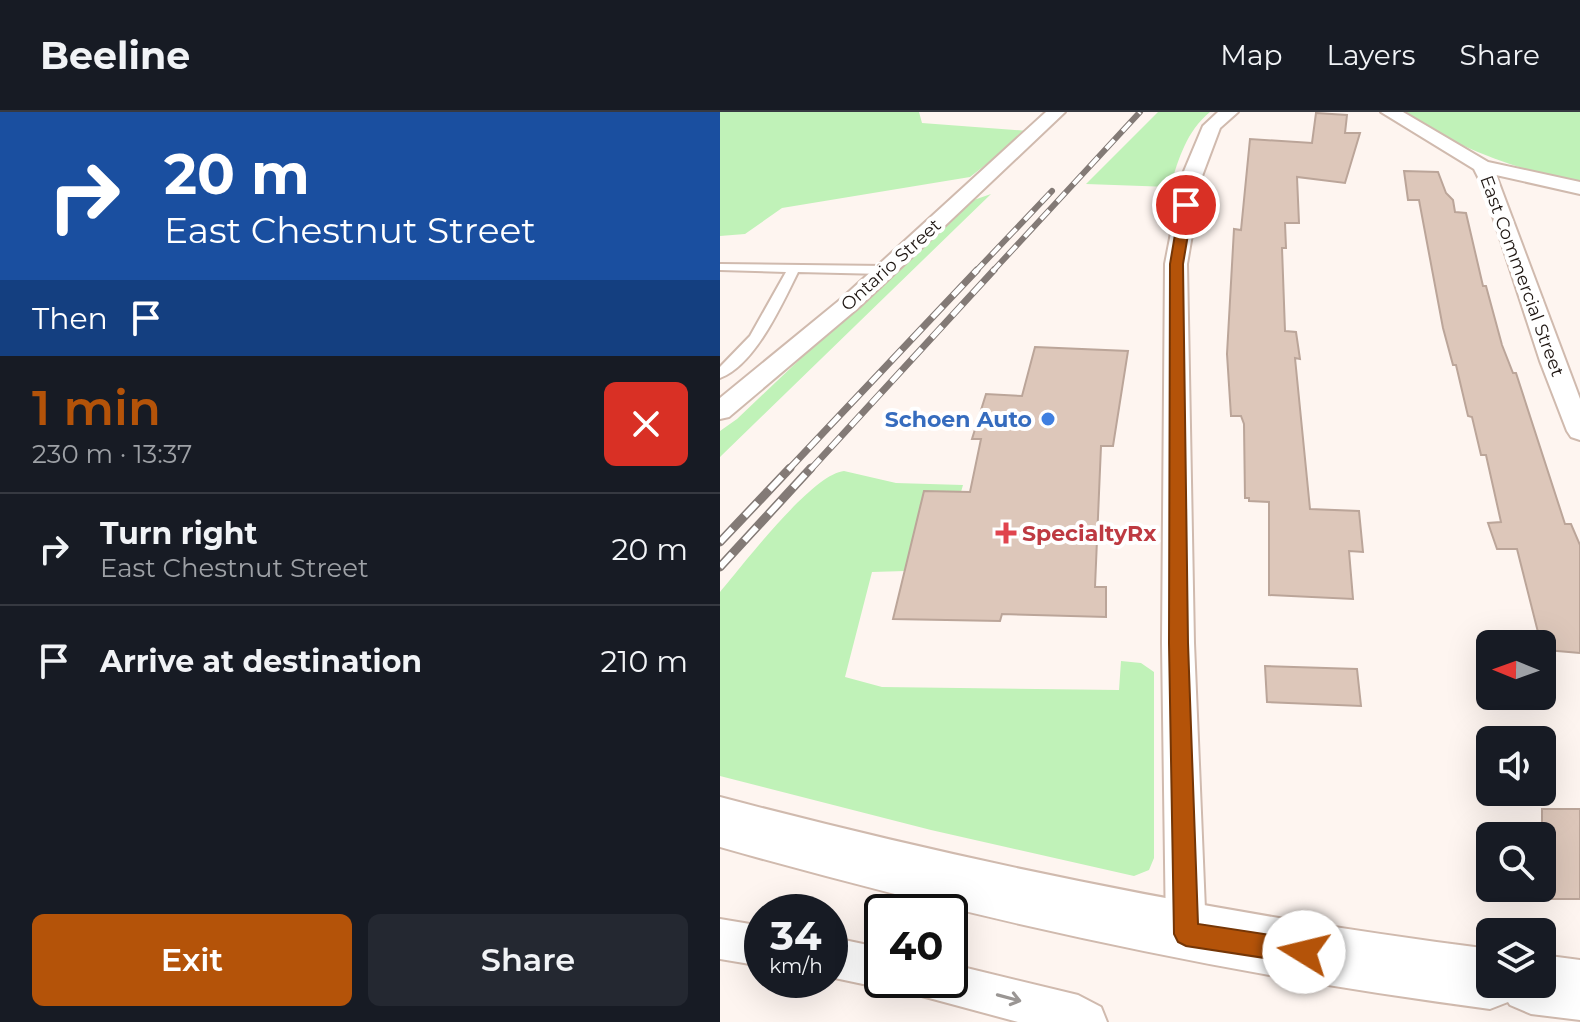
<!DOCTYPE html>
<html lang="en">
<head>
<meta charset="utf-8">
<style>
  body { margin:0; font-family:Montserrat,sans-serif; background:#242831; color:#f1f3f6; height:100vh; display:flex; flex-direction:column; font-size:30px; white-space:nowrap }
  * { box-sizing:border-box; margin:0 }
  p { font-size:26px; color:#9ea1a6 }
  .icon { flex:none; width:44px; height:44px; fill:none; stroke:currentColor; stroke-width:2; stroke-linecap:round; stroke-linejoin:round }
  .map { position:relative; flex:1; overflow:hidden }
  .panel { display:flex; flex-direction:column; background:#171b24; width:720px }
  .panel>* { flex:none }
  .top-card { background:#1a4fa0; color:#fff; overflow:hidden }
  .needle { width:52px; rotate:271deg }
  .controls { position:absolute; left:756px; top:518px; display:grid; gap:16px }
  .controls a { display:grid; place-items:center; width:80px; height:80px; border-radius:12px; background:#171b24; box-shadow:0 8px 32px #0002; font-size:40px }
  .speed { position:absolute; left:24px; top:782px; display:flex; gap:16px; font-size:40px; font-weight:700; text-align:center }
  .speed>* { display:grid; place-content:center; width:104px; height:104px; border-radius:50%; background:#171b24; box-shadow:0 8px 32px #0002; line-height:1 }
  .speed small { font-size:20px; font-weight:400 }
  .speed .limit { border:4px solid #111; border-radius:12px; background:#fff; color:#111 }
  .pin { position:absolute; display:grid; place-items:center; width:68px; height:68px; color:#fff; margin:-34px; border:4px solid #fff; border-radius:50%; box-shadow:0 2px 8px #0007 }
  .me { position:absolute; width:88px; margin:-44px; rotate:279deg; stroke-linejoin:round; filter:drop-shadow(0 0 6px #0008) }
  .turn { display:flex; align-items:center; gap:28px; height:168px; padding:0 32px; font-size:36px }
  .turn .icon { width:104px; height:104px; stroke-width:2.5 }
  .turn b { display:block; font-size:56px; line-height:68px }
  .then { display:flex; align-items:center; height:76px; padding:0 32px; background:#0003; gap:16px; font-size:30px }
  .round { display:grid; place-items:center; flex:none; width:84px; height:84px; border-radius:12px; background:#242831 }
  .overview { display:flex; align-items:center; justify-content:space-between; height:136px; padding:0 32px }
  h1 { font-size:48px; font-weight:600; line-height:60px; color:#b45309 }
  .cta { display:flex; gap:16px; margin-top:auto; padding:16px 32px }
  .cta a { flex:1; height:92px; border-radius:12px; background:#b45309; color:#fff; font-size:32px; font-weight:600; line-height:92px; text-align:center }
  .cta a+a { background:#242831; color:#f1f3f6 }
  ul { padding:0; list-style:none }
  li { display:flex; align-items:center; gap:24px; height:112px; padding:0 32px; border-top:2px solid #363941 }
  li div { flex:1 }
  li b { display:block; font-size:30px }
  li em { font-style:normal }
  header { display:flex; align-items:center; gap:48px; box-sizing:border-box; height:112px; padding:0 40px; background:#171b24; border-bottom:2px solid #363941 }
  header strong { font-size:38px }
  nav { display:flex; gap:44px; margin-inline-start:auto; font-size:28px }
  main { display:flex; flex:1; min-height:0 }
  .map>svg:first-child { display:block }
  .green { fill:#c0f2b8 }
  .building { fill:#ddc7ba; stroke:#bba599; stroke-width:2 }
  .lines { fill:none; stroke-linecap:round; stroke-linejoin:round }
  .lane-casing { stroke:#d0baae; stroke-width:4 }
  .street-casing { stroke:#d0baae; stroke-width:4 }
  .secondary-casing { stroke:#d0baae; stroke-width:4 }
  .lane { fill:#fff; fill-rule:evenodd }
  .street { fill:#fff; fill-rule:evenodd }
  .secondary { fill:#fff; fill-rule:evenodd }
  .rail-far2-casing { stroke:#837a76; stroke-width:6 }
  .rail-far1-casing { stroke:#837a76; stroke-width:7 }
  .rail-casing { stroke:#837a76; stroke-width:9 }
  .rail-far2 { stroke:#fff; stroke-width:4; stroke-dasharray:12; stroke-linecap:butt }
  .rail-far1 { stroke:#fff; stroke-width:5; stroke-dasharray:15; stroke-linecap:butt }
  .rail { stroke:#fff; stroke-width:6; stroke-dasharray:18; stroke-linecap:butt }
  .oneway { stroke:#9a9694 }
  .route { fill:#b45309; stroke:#753606; stroke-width:2 }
  .shop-dot { fill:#3f7fe0; stroke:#fff; stroke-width:3 }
  .health-dot { fill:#e0444e; stroke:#fff; stroke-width:3 }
  .labels { text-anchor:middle; stroke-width:8; stroke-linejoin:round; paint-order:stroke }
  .far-street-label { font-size:18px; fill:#1e1612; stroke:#fff }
  .shop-label { font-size:22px; font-weight:bold; fill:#366cbe; stroke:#fff; text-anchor:end }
  .health-label { font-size:22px; font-weight:bold; fill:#be3a42; stroke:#fff; text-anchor:start }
</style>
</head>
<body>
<header>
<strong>Beeline</strong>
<nav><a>Map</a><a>Layers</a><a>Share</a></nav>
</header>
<main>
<section class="panel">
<div class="top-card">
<div class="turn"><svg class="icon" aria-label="right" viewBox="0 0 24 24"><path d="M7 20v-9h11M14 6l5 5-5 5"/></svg><div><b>20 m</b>East Chestnut Street</div></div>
<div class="then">Then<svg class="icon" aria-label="arrive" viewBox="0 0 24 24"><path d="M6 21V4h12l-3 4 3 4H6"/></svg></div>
</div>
<div class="overview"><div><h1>1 min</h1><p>230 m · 13:37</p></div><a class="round" style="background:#d93025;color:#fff"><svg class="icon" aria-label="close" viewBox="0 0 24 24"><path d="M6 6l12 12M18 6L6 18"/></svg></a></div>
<ul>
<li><svg class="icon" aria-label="right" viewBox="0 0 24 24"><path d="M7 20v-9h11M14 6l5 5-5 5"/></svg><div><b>Turn right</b><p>East Chestnut Street</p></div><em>20 m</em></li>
<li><svg class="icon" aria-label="arrive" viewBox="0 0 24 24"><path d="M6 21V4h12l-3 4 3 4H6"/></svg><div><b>Arrive at destination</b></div><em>210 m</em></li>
</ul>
<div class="cta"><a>Exit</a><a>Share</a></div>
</section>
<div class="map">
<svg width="860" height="910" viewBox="0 0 860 910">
  <rect width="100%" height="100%" fill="#fef5f0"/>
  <!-- green -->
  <g class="green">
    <path d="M0,0H199L202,11L309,19L250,65L62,96L25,122L0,124Z"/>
    <path d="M438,0H490C466,20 459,46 450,75L366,72Z"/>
    <path d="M681,0H860V72C796,57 737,36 681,0Z"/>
    <path d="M271,82L0,345V319L17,307L234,101L248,90Z"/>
    <path d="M124,359L176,371L243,373L241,380H204L185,459L152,460L125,565L162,575L399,578L401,549L421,551L434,560V746L429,758L414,764L211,718L0,664V480C23,453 92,362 124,359Z"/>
  </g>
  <!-- building -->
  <g class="building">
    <path d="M596,1L627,3L625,21H640L625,71L577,65L579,111H565L566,136H562L565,219L576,220L580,247L575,246L590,397L639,399L643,440L629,439L633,487L549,483V390L529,389V386H525L524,312L521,304H511L507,242L514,117L521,118L530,27L592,31Z"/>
    <path d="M684,59L718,60L726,81L733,88L735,100L746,101L763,174H766L782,233L793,261H796L845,412H851L860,433V541L826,538L821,532L797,437H777L768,411L781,410L766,343H761L752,305L748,304L736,253H733L723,216L699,88H688Z"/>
    <path d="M315,235L408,239L393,334H381L375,475H386V505L282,502L280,509L173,507L204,379L250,380L261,327H252L266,282L302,284Z"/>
    <path d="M545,554L637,557L641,594L547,590Z"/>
    <path d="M822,697H860V787H781L778,776H822Z"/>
  </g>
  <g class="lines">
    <defs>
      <path id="lane" d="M0,152L164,154L170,158L164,162L78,160C62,192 35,253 0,266V255L30,224L66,160L0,158Z"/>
      <g id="street">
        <path d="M326,0H345L138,196L9,305L0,307V286L121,187Z"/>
        <path d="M498,0H518L500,16L482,64L467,152L474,531L486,822L480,836L466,842L452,836L446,822L442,531L445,152L462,64L483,14Z"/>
        <path d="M661,0H683L768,50L860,70V82L776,63L860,287V328L851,325L847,319L820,249L764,77L754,57Z"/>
        <path d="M0,807L42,814V854L0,847Z"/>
        <path d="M110,825L162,836V868H177L176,870L162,876L110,865Z"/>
        <path d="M230,852L358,883L381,895L387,910H298L198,883L192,868H230Z"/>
      </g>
      <path id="secondary" d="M0,685C254,752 509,804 770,837V872H822V843L860,848V908L811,902L790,893L788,890L770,897C508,863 254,807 0,735Z"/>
    </defs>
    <!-- lane casing -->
    <use href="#lane" class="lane-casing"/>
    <!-- street casing -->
    <use href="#street" class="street-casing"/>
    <!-- secondary casing -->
    <use href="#secondary" class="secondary-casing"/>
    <!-- lane -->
    <use href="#lane" class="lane"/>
    <!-- street -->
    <use href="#street" class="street"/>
    <!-- secondary -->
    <use href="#secondary" class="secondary"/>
    <defs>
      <g id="rail-far2">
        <path d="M255,160L332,79"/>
        <path d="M272,160L420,0"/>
      </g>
      <g id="rail-far1">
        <path d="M68,358L257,158"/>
        <path d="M90,358L274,158"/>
      </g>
      <g id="rail">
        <path d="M0,430L70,356"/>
        <path d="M0,455L91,356"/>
      </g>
    </defs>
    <!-- rail-far2 casing -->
    <use href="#rail-far2" class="rail-far2-casing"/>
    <!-- rail-far1 casing -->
    <use href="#rail-far1" class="rail-far1-casing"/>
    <!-- rail casing -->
    <use href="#rail" class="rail-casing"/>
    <!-- rail-far2 -->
    <use href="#rail-far2" class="rail-far2"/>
    <!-- rail-far1 -->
    <use href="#rail-far1" class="rail-far1"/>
    <!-- rail -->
    <use href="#rail" class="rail"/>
  </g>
  <!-- one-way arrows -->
  <defs><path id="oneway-shaft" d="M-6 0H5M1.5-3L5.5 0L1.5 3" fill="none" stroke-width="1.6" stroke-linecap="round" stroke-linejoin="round" transform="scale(2)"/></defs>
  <use class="oneway" href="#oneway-shaft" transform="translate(289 886) rotate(15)"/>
  <!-- route -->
  <path class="route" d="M466,90L473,93L463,152L468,531L478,812L584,828L593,831L597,840L593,849L584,852L466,834L458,830L454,822L449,531L450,152L460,93Z"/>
  <!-- markers -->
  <circle class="shop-dot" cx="328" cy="307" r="8"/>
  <path class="health-dot" d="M282 409h8v8h8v8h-8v8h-8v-8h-8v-8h8z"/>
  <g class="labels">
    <!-- far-street labels -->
    <g class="far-street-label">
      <text transform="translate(171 153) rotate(-42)" y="6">Ontario Street</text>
      <text transform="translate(802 164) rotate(70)" y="6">East Commercial Street</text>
    </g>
    <!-- shop labels -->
    <g class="shop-label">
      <text x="312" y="315">Schoen Auto</text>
    </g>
    <!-- health labels -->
    <g class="health-label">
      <text x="302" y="429">SpecialtyRx</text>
    </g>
  </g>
</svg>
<div class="controls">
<a><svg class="needle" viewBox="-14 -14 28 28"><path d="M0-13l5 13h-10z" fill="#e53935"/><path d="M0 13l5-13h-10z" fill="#9ea1a6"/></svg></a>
<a><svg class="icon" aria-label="sound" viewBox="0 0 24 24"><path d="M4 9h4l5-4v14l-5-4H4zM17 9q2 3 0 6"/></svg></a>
<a><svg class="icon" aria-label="search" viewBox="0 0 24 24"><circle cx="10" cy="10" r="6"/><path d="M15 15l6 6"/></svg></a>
<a><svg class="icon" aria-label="layers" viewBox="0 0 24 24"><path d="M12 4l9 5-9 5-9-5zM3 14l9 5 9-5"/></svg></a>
</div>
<div class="speed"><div>34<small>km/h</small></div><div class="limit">40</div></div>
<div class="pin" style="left:466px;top:93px;background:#d93025"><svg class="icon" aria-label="arrive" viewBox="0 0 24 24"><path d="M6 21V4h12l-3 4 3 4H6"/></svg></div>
<svg class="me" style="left:584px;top:840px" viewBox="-20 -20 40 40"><circle r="19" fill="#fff"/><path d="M0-13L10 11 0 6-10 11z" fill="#b45309"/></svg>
</div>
</main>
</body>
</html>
